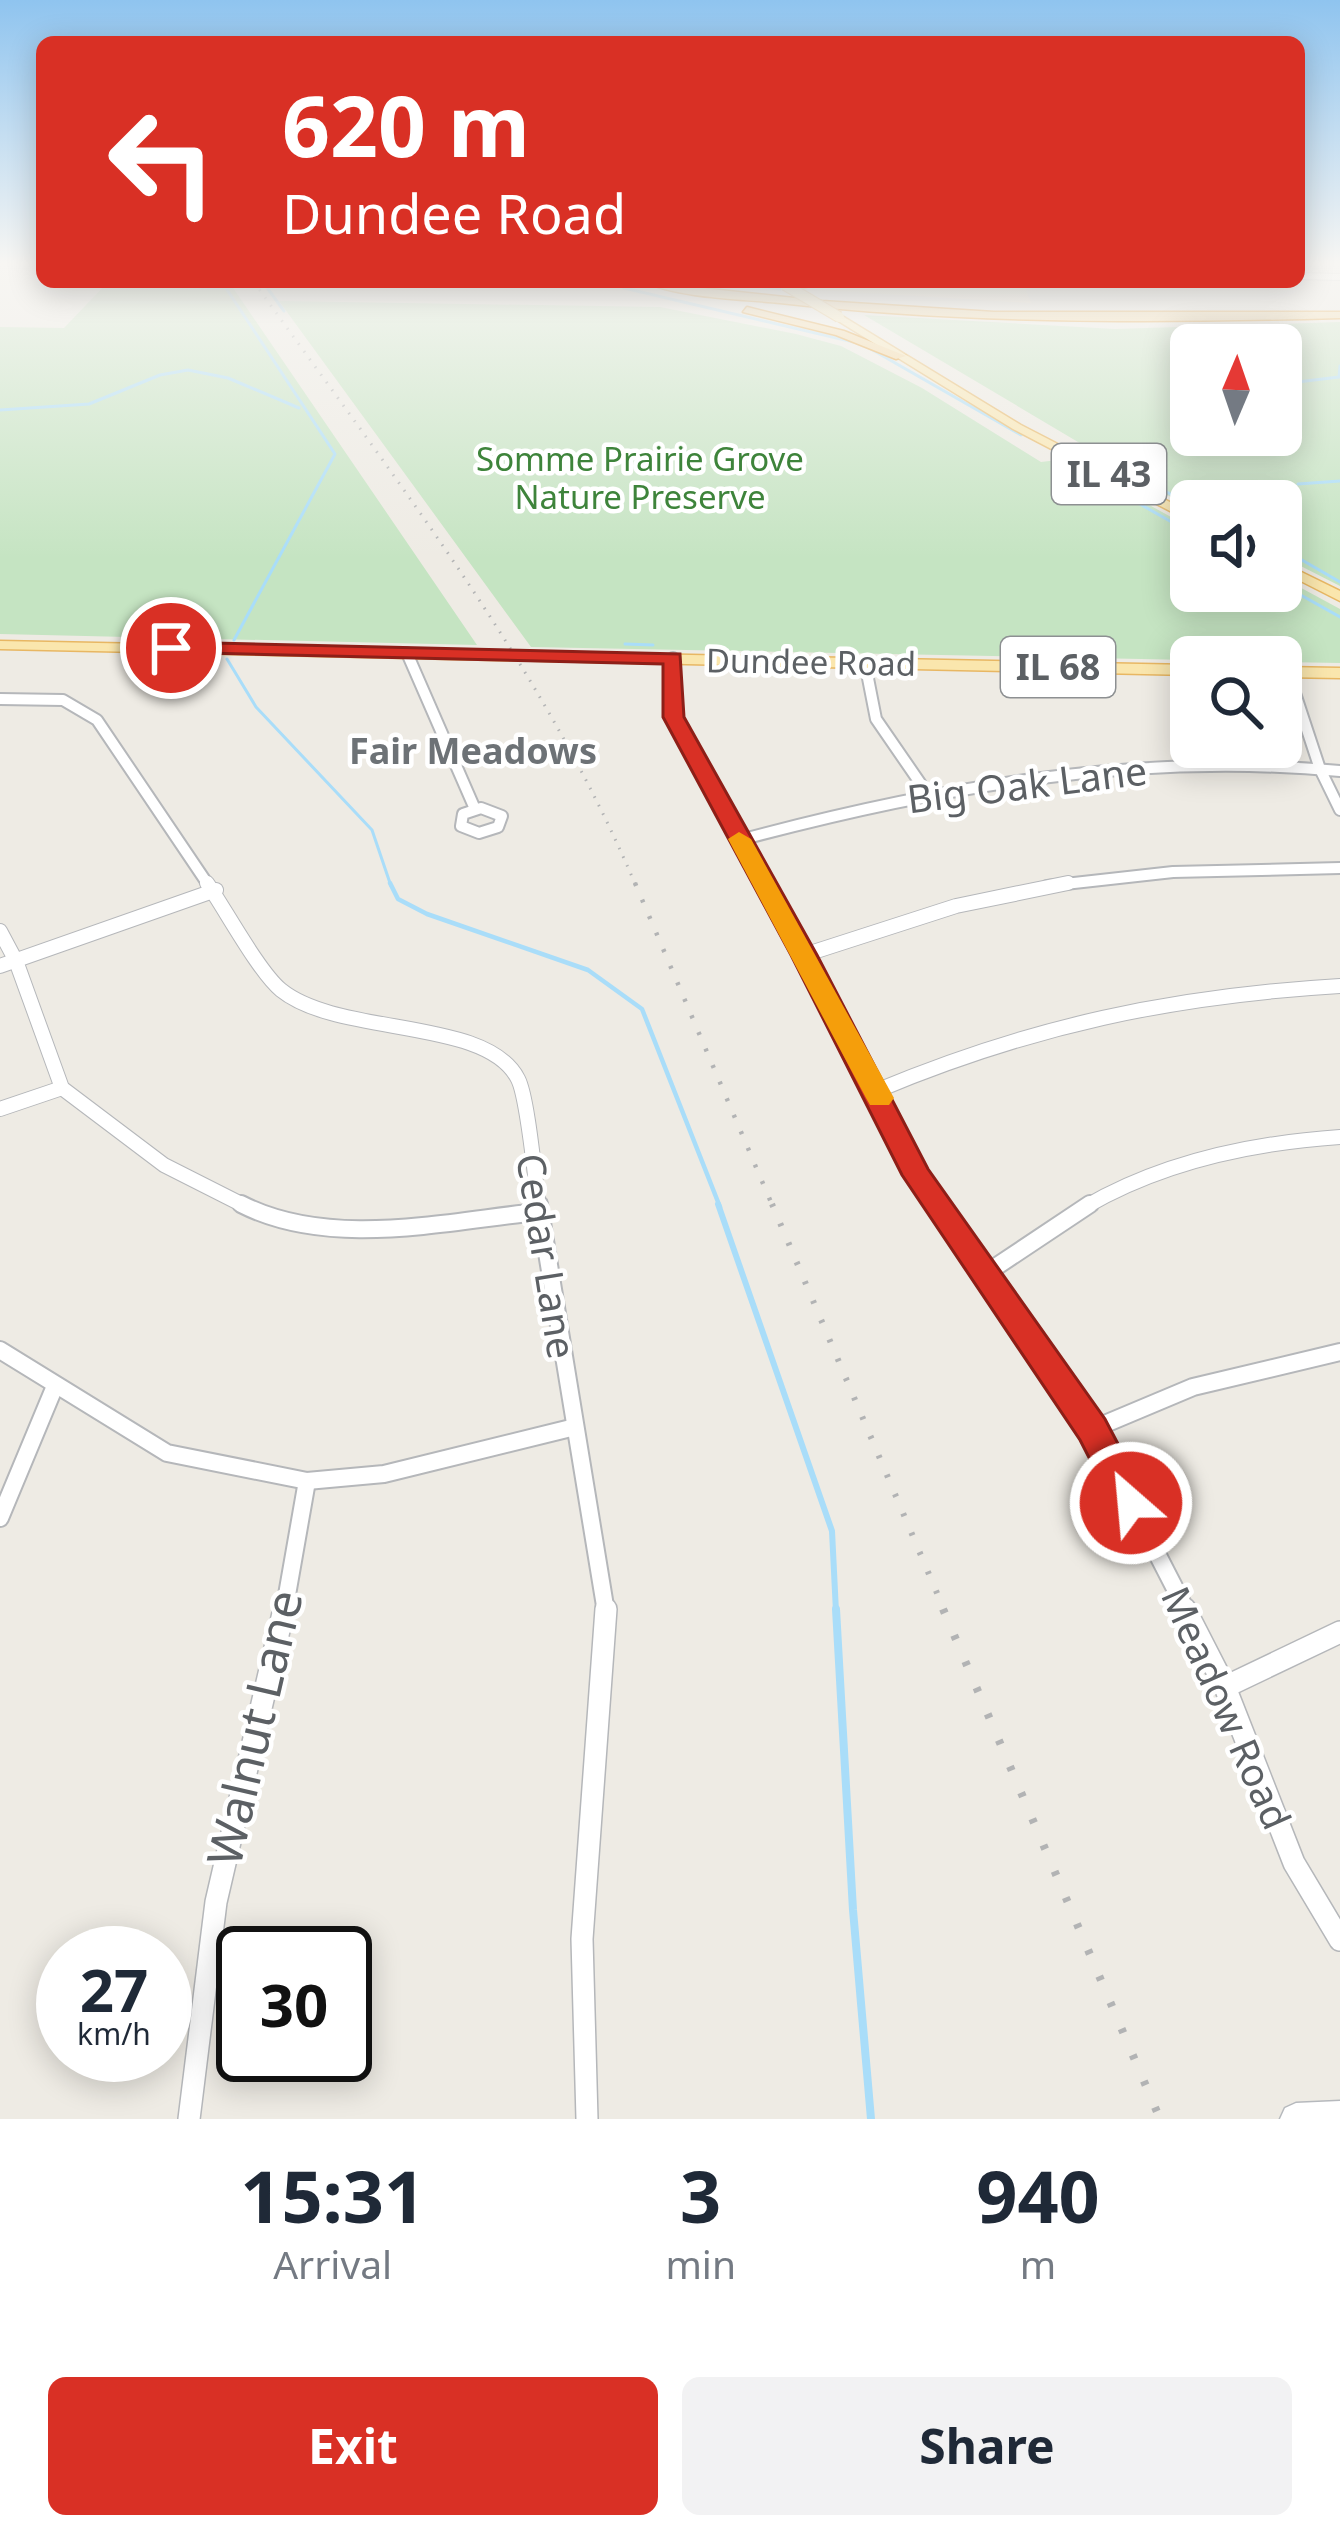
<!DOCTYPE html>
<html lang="en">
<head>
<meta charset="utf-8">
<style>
  body { margin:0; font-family:"Noto Sans",sans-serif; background:#f2f2f3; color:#1f2937; height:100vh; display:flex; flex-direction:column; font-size:45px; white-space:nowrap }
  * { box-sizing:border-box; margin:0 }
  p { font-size:39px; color:#747a83 }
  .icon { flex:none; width:66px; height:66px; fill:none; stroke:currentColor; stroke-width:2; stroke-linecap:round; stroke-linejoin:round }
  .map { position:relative; height:2119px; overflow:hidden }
  .details { display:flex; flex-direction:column; background:#fff; flex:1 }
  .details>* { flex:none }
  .guide { position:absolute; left:36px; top:36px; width:1269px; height:252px; border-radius:18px; box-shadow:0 6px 30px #0003; background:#d93025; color:#fff; overflow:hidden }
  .needle { width:78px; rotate:2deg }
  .fabs { position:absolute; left:1170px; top:324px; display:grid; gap:24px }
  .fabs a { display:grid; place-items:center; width:132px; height:132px; border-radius:18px; background:#fff; box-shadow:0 6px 30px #0003; font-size:60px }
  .speed { position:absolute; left:36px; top:1926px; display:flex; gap:24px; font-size:60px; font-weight:700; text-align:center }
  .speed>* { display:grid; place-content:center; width:156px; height:156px; border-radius:50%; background:#fff; box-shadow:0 6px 30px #0003; line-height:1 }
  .speed small { font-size:30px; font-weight:400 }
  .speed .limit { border:6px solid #111; border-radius:18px; background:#fff; color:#111 }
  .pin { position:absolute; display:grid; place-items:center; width:102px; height:102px; color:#fff; margin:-51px; border:6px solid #fff; border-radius:50%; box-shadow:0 3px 12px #0007 }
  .me { position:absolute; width:132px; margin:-66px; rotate:333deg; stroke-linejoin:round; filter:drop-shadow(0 0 9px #0008) }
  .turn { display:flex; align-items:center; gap:42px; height:252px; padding:0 48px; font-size:54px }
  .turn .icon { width:156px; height:156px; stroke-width:2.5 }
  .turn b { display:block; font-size:84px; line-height:102px }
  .eta { display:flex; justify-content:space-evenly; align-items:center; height:204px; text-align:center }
  .eta b { font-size:72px; font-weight:700; line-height:84px }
  .action { display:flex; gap:24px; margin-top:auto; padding:24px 48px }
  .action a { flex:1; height:138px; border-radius:18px; background:#d93025; color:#fff; font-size:48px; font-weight:700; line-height:138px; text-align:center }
  .action a+a { background:#f2f2f3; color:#1f2937 }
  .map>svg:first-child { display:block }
  .commercial { fill:#fcf1db }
  .green { fill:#c5e4c2; fill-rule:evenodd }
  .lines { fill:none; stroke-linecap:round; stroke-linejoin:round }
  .stream-far3 { stroke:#a9ddf9; stroke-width:3 }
  .stream-far2 { stroke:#a9ddf9; stroke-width:4.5 }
  .stream-far1 { stroke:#a9ddf9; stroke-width:6 }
  .stream { stroke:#a9ddf9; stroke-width:8 }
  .street-far4-casing { stroke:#b5b7ba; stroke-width:8 }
  .street-far3-casing { stroke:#b5b7ba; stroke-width:14 }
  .street-far2-casing { stroke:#b5b7ba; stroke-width:16 }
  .street-far1-casing { stroke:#b5b7ba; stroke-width:20 }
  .street-casing { stroke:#b5b7ba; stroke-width:24 }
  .secondary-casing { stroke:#b6b9bd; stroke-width:3 }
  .primary-casing { stroke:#e8b763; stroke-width:3 }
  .highway-casing { stroke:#e38e0f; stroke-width:3 }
  .street-far4 { stroke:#fff; stroke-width:6 }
  .street-far3 { stroke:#fff; stroke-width:10 }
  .street-far2 { stroke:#fff; stroke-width:14 }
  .street-far1 { stroke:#fff; stroke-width:16 }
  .street { stroke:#fff; stroke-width:21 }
  .secondary { fill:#fff; fill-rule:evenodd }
  .primary { fill:#fae6ad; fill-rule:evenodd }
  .highway { fill:#f6d493; fill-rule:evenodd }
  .rail-far3 { stroke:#b2b3b4; stroke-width:3; stroke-dasharray:1.5 8; stroke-linecap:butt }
  .rail-far2 { stroke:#b2b3b4; stroke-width:4.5; stroke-dasharray:3 15; stroke-linecap:butt }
  .rail-far1 { stroke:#b2b3b4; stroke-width:6; stroke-dasharray:3 18; stroke-linecap:butt }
  .rail { stroke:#b2b3b4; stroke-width:8; stroke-dasharray:4.5 24; stroke-linecap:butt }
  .primary-bridge-casing { stroke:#e8b763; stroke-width:12; stroke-linecap:butt }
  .primary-bridge { stroke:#fae6ad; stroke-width:10 }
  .route { fill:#d93025; stroke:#8d1f18; stroke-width:3 }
  .slow { fill:#f59e0b }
  .labels { text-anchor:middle; stroke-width:9; stroke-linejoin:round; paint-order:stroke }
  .far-park-label { font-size:33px; fill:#3e843b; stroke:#fff }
  .far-street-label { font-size:33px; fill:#5c6064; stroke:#fff }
  .shield { fill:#fff; stroke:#8d9092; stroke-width:3 }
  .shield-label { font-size:36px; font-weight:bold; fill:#5c6064 }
  .far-neighbourhood-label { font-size:36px; font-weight:bold; fill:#6d7276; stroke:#fff }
  .street-label { font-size:39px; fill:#5c6064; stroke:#fff }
  .near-street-label { font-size:48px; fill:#5c6064; stroke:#fff }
</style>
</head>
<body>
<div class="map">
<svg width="1340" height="2119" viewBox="0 0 1340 2119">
  <rect width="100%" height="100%" fill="#eeebe4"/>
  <!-- commercial -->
  <path class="commercial" d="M805,282H1023L1031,303L818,290Z"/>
  <!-- green -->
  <g class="green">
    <path d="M108,282H229L477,645L0,634V327L64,328Z"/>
    <path d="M279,301L660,307L796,334L841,346L922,388L1041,462L1066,459L1191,528V591H1281V577L1340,609V663L1281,662V657L1191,660L531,647Z"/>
    <path d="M864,315L1115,329L1340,322V586L1281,556V501H1191V509ZM1191,345H1281V435H1191Z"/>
  </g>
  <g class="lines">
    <!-- stream-far3 -->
    <g class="stream-far3">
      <path d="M222,282L335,454L234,640"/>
      <path d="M263,282L284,311"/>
      <path d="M729,282L780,289"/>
      <path d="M111,283L218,288"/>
      <path d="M624,288L862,344L1021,435"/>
      <path d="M1281,384L1339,377L1340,366"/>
      <path d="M0,410L89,404L160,375L188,370L228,378L299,408"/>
      <path d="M1064,461L1191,533"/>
      <path d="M1146,481L1191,505"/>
      <path d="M1298,484L1340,481"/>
      <path d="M1281,548L1340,582"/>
      <path d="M1281,584L1340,617"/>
      <path d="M625,644L653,645"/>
      <path d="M227,659L256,707L372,830L391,886"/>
    </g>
    <!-- stream-far2 -->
    <path class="stream-far2" d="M390,883L398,899L427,914L588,970L642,1009L720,1207"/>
    <!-- stream-far1 -->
    <path class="stream-far1" d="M718,1204L832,1531L836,1612"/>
    <!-- stream -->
    <path class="stream" d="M836,1609L853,1910L871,2119"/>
    <defs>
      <path id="street-far4" d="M1299,276L1340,277"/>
      <g id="street-far3">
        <path d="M407,653L475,809"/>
        <path d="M673,658V717L766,886"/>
        <path d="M865,663L876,719L927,793"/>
        <path d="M1288,672L1320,769L1340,810"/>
        <path d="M0,699L63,700L97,720L209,886"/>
        <path d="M481,808L502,816L498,827L479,833L461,826L463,814Z"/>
        <path d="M740,840C938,787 1135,752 1340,771"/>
        <path d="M1047,886L1173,872L1340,868"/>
      </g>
      <g id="street-far2">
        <path d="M207,883C225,909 259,972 281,990C339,1037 487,1017 518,1079C528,1098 535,1181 539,1207"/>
        <path d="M764,883L917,1175L939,1207"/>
        <path d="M0,931L16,961L62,1088L164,1165L247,1207"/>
        <path d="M804,955L956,906L1068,883"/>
        <path d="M0,966L216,890"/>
        <path d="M876,1091C1031,1026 1172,996 1340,986"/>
        <path d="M0,1109L62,1088"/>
        <path d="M1085,1207C1162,1162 1252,1143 1340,1137"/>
      </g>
      <g id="street-far1">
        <path d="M241,1204C329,1249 442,1222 537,1212"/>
        <path d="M539,1204L606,1612"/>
        <path d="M937,1204L1093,1429L1187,1612"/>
        <path d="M988,1272L1090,1204"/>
        <path d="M0,1350L167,1453L307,1481L384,1474L575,1427"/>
        <path d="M1093,1429L1193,1387L1340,1352"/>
        <path d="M0,1518L55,1386"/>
        <path d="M284,1612L307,1481"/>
      </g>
      <g id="street">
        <path d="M1185,1609L1225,1687L1294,1863L1340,1940"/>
        <path d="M1225,1687L1340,1632"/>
        <path d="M189,2119L216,1902L284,1609"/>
        <path d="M587,2119L582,1939L606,1609"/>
      </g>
      <path id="secondary" d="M1340,2101V2119H1280L1285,2108L1296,2103Z"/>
      <g id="primary">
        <path d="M789,282H801L807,287L799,289Z"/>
        <path d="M839,314L1021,425L1191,513V522L1013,429L835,319Z"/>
        <path d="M1281,562L1340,591V601L1281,571Z"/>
        <path d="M0,641L1191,665V675L0,649Z"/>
        <path d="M1281,667L1340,668V678L1281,677Z"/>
      </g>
      <g id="highway">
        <path d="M645,282L822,301L994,312H1340V318C1153,323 966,324 780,303C741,299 678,298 645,282Z"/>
        <path d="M747,307L844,331L906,356L896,359L836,335L743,312Z"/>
      </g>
    </defs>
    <!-- street-far4 casing -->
    <use href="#street-far4" class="street-far4-casing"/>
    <!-- street-far3 casing -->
    <use href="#street-far3" class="street-far3-casing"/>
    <!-- street-far2 casing -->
    <use href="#street-far2" class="street-far2-casing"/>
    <!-- street-far1 casing -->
    <use href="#street-far1" class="street-far1-casing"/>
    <!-- street casing -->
    <use href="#street" class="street-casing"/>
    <!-- secondary casing -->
    <use href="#secondary" class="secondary-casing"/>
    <!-- primary casing -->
    <use href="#primary" class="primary-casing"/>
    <!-- highway casing -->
    <use href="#highway" class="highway-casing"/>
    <!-- street-far4 -->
    <use href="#street-far4" class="street-far4"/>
    <!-- street-far3 -->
    <use href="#street-far3" class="street-far3"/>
    <!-- street-far2 -->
    <use href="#street-far2" class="street-far2"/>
    <!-- street-far1 -->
    <use href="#street-far1" class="street-far1"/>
    <!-- street -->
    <use href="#street" class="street"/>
    <!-- secondary -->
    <use href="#secondary" class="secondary"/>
    <!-- primary -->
    <use href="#primary" class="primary"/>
    <!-- highway -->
    <use href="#highway" class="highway"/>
    <!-- rail-far3 -->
    <path class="rail-far3" d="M254,282C392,475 543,666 636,886"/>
    <!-- rail-far2 -->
    <path class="rail-far2" d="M635,883L773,1207"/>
    <!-- rail-far1 -->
    <path class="rail-far1" d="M772,1204L945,1612"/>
    <!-- rail -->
    <path class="rail" d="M943,1609L1160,2119"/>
    <defs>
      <path id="primary-bridge" d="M785,285L839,317"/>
    </defs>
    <!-- primary-bridge casing -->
    <use href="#primary-bridge" class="primary-bridge-casing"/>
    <!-- primary-bridge -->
    <use href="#primary-bridge" class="primary-bridge"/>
  </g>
  <!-- sky -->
  <linearGradient id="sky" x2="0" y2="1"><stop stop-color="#8fc4ef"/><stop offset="0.47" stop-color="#f7f6f3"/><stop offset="1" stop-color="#f7f6f3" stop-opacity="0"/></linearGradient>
  <rect width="1340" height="559" fill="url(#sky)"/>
  <!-- route -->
  <path class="route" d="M171,642L680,654L684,717L817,955L928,1169L1105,1419L1149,1503L1143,1514L1131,1519L1118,1514L1080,1440L902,1175L791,955L663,717V664L164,652V644Z"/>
  <!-- slow -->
  <path class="slow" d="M739,832L751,839L894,1098L889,1105H870L866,1098L728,839Z"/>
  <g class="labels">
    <!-- far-park labels -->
    <g class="far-park-label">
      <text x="640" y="471">Somme Prairie Grove<tspan x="640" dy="38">Nature Preserve</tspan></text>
    </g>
    <!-- far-street labels -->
    <g class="far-street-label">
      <text transform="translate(811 662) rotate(1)" y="12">Dundee Road</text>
    </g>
    <!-- shield labels -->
    <g class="shield">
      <rect x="1052" y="444" width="114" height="60" rx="9"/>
      <rect x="1001" y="637" width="114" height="60" rx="9"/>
    </g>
    <g class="shield-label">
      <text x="1109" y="487">IL 43</text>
      <text x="1058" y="680">IL 68</text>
    </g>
    <!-- far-neighbourhood labels -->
    <g class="far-neighbourhood-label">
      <text x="473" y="764">Fair Meadows</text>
    </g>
    <!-- street labels -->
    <g class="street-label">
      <text transform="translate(1027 785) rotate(-7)" y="14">Big Oak Lane</text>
      <text transform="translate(546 1256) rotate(81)" y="14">Cedar Lane</text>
      <text transform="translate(1226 1708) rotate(66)" y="14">Meadow Road</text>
    </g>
    <!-- near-street labels -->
    <g class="near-street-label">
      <text transform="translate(255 1728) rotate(-77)" y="17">Walnut Lane</text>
    </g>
  </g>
</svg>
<div class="fabs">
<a><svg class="needle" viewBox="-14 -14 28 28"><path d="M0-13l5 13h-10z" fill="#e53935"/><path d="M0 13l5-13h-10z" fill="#747a83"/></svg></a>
<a><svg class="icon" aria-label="sound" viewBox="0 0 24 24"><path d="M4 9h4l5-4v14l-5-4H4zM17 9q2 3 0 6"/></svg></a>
<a><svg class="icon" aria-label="search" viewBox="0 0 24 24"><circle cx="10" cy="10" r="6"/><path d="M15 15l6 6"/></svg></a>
</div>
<div class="speed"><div>27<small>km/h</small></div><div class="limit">30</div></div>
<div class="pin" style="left:171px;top:648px;background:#d93025"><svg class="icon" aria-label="arrive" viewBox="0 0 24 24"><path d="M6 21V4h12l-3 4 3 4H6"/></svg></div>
<svg class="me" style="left:1131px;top:1503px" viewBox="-20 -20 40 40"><circle r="17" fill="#d93025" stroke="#fff" stroke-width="3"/><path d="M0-11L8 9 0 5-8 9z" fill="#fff"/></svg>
<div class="guide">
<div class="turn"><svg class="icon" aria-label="left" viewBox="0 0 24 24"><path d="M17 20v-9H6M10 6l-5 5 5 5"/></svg><div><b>620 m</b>Dundee Road</div></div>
</div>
</div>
<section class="details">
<div class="eta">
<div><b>15:31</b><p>Arrival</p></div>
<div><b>3</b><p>min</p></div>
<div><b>940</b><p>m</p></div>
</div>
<div class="action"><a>Exit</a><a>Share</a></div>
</section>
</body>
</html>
